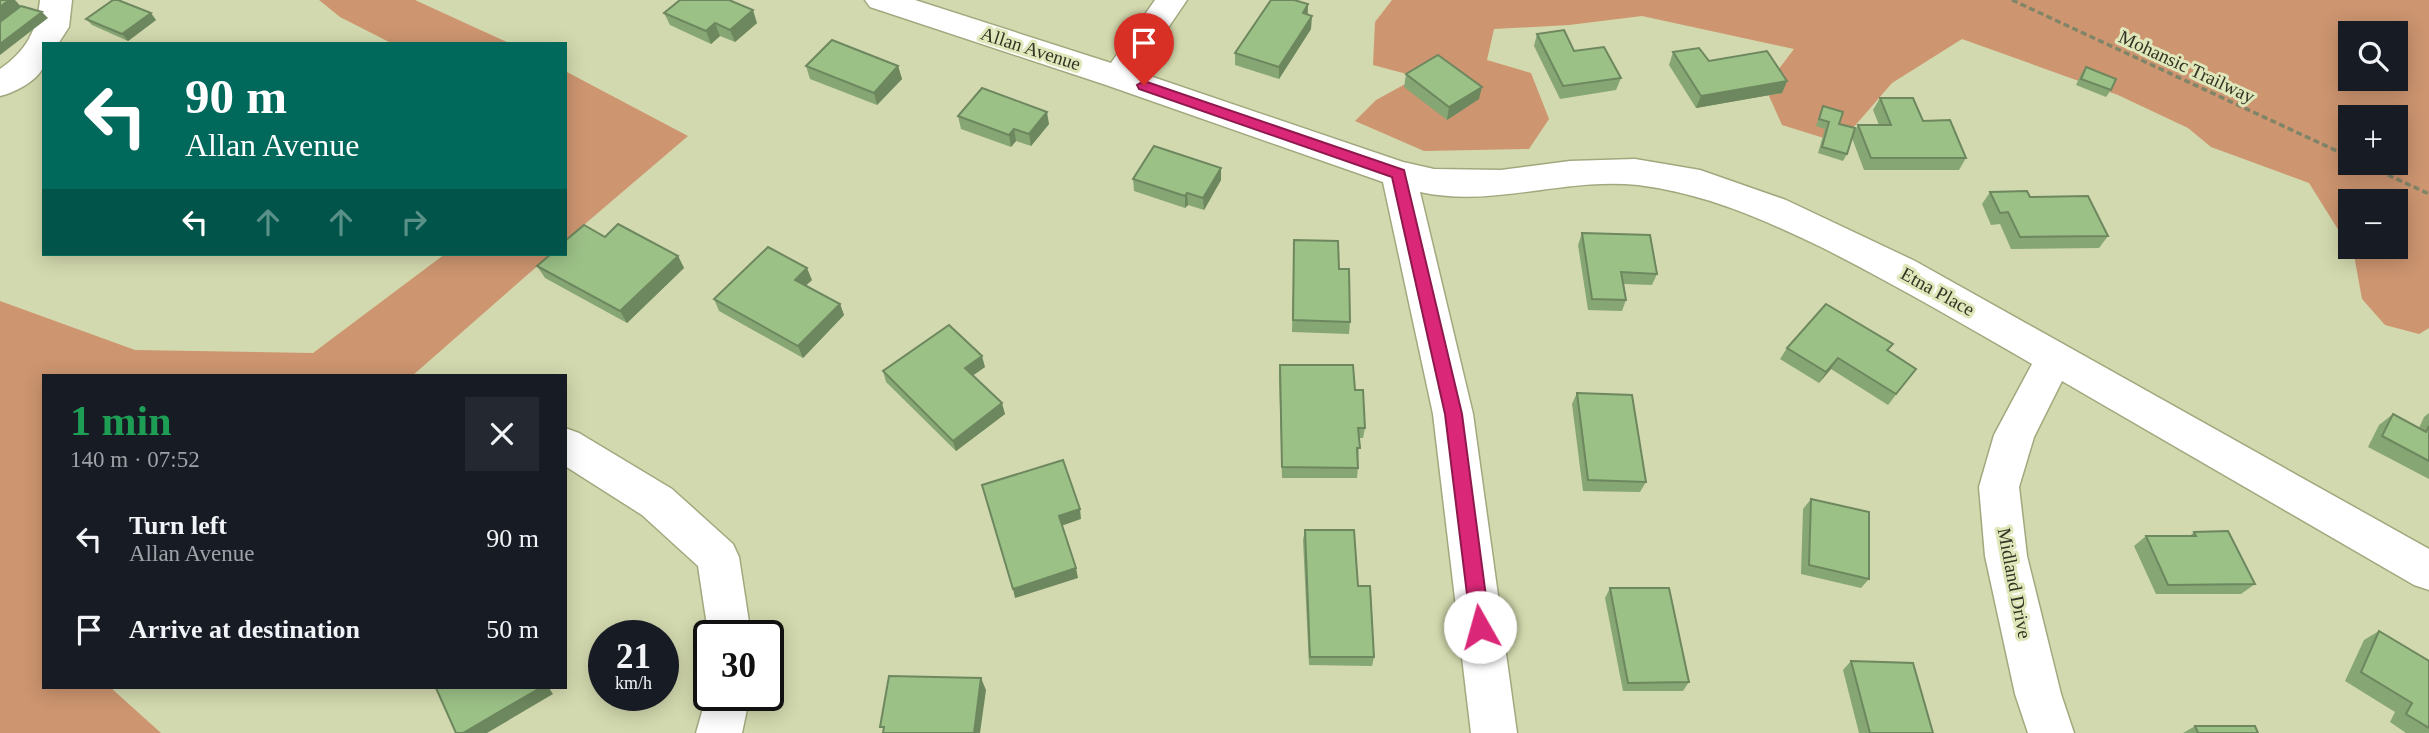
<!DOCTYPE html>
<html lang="en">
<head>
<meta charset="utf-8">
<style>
  body { margin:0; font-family:"Times New Roman",serif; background:#242831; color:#f1f3f6; height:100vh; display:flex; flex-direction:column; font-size:26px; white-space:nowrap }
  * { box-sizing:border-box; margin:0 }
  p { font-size:23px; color:#9ea1a6 }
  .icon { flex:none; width:38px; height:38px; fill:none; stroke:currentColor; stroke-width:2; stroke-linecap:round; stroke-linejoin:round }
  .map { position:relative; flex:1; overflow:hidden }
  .drawer { position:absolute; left:42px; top:374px; width:525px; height:315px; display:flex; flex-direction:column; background:#171b24; border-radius:0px; box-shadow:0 4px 18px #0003 }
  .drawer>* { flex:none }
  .guide { position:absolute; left:42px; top:42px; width:525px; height:214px; border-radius:0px; box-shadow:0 4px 18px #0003; background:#00695c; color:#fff; overflow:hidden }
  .controls { position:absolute; left:2338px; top:21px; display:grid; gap:14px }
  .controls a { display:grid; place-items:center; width:70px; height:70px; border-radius:0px; background:#171b24; box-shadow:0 4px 18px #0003; font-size:35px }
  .speed { position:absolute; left:588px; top:620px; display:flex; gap:14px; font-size:35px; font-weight:700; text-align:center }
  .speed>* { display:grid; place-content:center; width:91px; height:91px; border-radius:50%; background:#171b24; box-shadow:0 4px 18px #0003; line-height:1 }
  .speed small { font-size:18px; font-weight:400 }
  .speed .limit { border:4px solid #111; border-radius:10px; background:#fff; color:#111 }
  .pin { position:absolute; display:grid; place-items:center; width:60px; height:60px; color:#fff; margin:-72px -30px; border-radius:50% 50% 50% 0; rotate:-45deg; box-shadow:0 0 7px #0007 }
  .pin .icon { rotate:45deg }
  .me { position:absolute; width:77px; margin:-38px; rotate:353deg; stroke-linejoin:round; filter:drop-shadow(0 0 5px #0008) }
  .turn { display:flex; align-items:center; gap:24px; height:147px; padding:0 28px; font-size:32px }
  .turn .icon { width:91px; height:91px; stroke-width:2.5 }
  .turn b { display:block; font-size:49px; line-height:60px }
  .lanes { display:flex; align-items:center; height:66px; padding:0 28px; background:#0003; justify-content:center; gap:35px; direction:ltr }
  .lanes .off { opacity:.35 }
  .round { display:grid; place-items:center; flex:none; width:74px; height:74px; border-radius:0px; background:#242831 }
  .head { display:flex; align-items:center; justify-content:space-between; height:119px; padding:0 28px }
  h1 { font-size:42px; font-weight:800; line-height:52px; color:#1e9e55 }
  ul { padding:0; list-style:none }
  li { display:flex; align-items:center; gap:21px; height:91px; padding:0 28px }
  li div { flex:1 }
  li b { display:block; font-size:26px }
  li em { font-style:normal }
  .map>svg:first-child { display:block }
  .green { fill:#cd9570; fill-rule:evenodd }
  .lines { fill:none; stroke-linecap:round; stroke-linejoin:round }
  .minor-casing { stroke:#a2a87e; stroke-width:3 }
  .path { stroke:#818567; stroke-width:3.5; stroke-dasharray:6 3.5; stroke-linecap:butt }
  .minor { fill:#fff; fill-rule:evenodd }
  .wall { fill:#86a674 }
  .shaded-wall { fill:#6d875e }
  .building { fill:#9cc187; stroke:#6d875e; stroke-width:2 }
  .route { fill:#db2777; stroke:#8e194d; stroke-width:2 }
  .labels { text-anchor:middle; stroke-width:6; stroke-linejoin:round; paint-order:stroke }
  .street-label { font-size:19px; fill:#323523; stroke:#e0e7bb }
</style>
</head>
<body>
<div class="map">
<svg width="2429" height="733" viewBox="0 0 2429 733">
  <rect width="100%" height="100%" fill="#d3d9ae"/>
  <!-- green -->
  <g class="green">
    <path d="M319,0H415L511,44H393L340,17Z"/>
    <path d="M1392,0H2429V328L2419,334L2385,325L2362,299L2354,255L2309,183L2211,147L2188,128L2118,95L1962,39L1892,83L1840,143L1782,125L1765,87L1794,49L1642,16L1569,25L1494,29L1487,60L1531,73L1549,119L1529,149L1424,151L1355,121L1376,100L1418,77L1373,65L1375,22ZM2350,33H2396V79H2350ZM2350,117H2396V163H2350ZM2350,201H2396V247H2350Z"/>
    <path d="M565,71L688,136L565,241Z"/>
    <path d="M445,254H551L412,376H44V688H111L161,733H0V301L135,350L313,353Z"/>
  </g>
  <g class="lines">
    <defs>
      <g id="minor">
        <path d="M40,0H72L69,27L58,44H44C44,51 45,61 43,67C38,81 13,93 0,96V69C26,51 37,31 40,0Z"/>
        <path d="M865,0H915L1111,63L1155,0H1187L1138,72L1403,162L1434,169L1501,170L1570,161L1635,159L1700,170L1786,200L1915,261L2429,549V590L2414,585L2062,381L2034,437L2019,487L2027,556L2061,694L2074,733H2028L2015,694L1985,556L1979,487L1994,435L2032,364C1963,324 1894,284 1823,248C1763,219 1704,193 1638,185C1565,177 1493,208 1420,192L1473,414L1517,733H1471L1433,414L1383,182L1106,85L870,7Z"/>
        <path d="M565,428L579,433L672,489L733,544L739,557L751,635H709V639L698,566L642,515L565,466Z"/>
        <path d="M709,687V695H750L742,733H696Z"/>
      </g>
    </defs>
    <!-- minor casing -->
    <use href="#minor" class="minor-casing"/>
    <!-- path -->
    <g class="path">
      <path d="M2012,0L2350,157"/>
      <path d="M2362,163L2429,194"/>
    </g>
    <!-- minor -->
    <use href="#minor" class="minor"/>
  </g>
  <!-- wall -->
  <g class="wall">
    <path d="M1308,4V15L1311,29L1279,79L1235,65V53Z"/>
    <path d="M664,13L757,23L735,42L720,36L711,44L670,25Z"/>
    <path d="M86,19L156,20L128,41L92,25Z"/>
    <path d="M1537,34L1574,51L1621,78L1616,90L1560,99L1534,46Z"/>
    <path d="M1673,52L1709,61L1787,81L1782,93L1696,108L1669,65Z"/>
    <path d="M806,66H898L902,79L877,105L810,79Z"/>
    <path d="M2086,67L2111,90L2106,97L2076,85L2081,74Z"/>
    <path d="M1406,74L1479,99L1447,120L1404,87Z"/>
    <path d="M1880,98L1923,121L1966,158L1959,170H1864L1852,138L1847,154L1843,161L1818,153L1825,129L1816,126L1823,106L1839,124L1853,133L1858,125H1879L1873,110Z"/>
    <path d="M958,116L1049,124L1031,146L1016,141L1011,147L961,129Z"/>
    <path d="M1221,168V180L1204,210L1188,205L1185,208L1134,191L1133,179Z"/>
    <path d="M1990,192L2030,197L2108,236L2099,248L2011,249L2000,224L1991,225L1982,204Z"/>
    <path d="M1582,233L1657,274L1652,285L1624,284L1626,300L1622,311L1588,310L1578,245Z"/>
    <path d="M1294,240L1339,269L1350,322L1349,334L1292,332Z"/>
    <path d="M678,256L684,268L627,323L545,278L537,266Z"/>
    <path d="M812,280L806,285L840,304L844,315L803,358L719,311L714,299Z"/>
    <path d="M1893,344L1888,351L1916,369L1888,405L1831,369L1819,383L1780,359L1787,348Z"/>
    <path d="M1280,365L1355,390L1365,428L1363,438H1359L1358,468L1357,478H1282L1279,376Z"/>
    <path d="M985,367L973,375L1005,414L956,451L886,382L883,371Z"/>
    <path d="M1577,393L1646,482L1640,492L1583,491L1572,404Z"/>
    <path d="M2429,413V479L2368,447L2379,425L2393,414L2419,428L2424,417Z"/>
    <path d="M1811,499L1869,579L1861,588L1801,574L1803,509Z"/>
    <path d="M1305,530L1358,586L1374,657L1372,666L1309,665L1303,540Z"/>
    <path d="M2194,532L2255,584L2241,594H2156L2134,546L2146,536H2190Z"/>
    <path d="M1610,588L1689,682L1683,691H1623L1605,598Z"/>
    <path d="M2379,631L2429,661V733H2406L2390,722L2395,712L2345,681L2364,640Z"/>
    <path d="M1851,661L1933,733H1859L1843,670Z"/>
    <path d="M2195,726L2258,733H2183Z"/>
  </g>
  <!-- shaded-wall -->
  <g class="shaded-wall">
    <path d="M9,0H15L24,10L0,28V7Z"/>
    <path d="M1308,4L1307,17L1303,13Z"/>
    <path d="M753,10L757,23L735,42L730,30Z"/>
    <path d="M42,12L48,18L0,55V44Z"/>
    <path d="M151,13L156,20L128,41L122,34Z"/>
    <path d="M1312,16L1311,29L1279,79V67Z"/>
    <path d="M715,23L720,36L711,44L706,31Z"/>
    <path d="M898,66L902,79L877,105L874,93Z"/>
    <path d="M1787,81L1782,93L1696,108L1701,96Z"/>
    <path d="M1482,87L1479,99L1447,120L1449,107Z"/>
    <path d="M1047,112L1049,124L1031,146L1029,134Z"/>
    <path d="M1014,129L1016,141L1011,147L1009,135Z"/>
    <path d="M1221,168V180L1204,210L1203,198Z"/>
    <path d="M1187,193L1188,205L1185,208V196Z"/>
    <path d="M678,256L684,268L627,323L620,311Z"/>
    <path d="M807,268L812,280L800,291L795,280Z"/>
    <path d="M840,304L844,315L803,358L798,346Z"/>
    <path d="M982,356L985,367L968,379L965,368Z"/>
    <path d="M1838,358L1831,369L1819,383L1826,372Z"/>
    <path d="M1002,403L1005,414L956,451L953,441Z"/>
    <path d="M1080,509L1081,519L1061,526L1059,516Z"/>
    <path d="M1076,568L1078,578L1015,598L1013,589Z"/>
    <path d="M981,678L986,690L980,733H974Z"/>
    <path d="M540,688H549L553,694L487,733H463Z"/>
  </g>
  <!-- building -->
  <g class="building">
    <path d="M0,0H9L0,7Z"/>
    <path d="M113,0H118L151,13L122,34L86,19Z"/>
    <path d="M680,0H729L753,10L730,30L715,23L706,31L664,13Z"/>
    <path d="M1271,0H1294L1308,4L1303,13L1312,16L1279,67L1235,53Z"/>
    <path d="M21,6L42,12L0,44V22Z"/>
    <path d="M1564,30L1574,51L1604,47L1621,78L1563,86L1537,34Z"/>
    <path d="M832,40L898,66L874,93L806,66Z"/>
    <path d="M1699,48L1709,61L1767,51L1787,81L1701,96L1673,52Z"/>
    <path d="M1438,55L1482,87L1449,107L1406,74Z"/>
    <path d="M2086,67L2116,79L2111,90L2081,79Z"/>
    <path d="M982,88L1047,112L1029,134L1014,129L1009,135L958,116Z"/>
    <path d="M1880,98H1913L1923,121L1950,120L1966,158H1871L1858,125H1891Z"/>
    <path d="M1823,106L1843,112L1839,124L1855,128L1847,154L1822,147L1829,122L1819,119Z"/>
    <path d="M1154,146L1221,168L1203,198L1187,193L1185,196L1133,179Z"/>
    <path d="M2027,191L2030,197L2088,196L2108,236L2020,237L2008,212L2000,213L1990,192Z"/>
    <path d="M618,224L678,256L620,311L537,266L551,254H565V241L584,225L605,237Z"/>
    <path d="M1582,233L1650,235L1657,274L1621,272L1626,300L1592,299Z"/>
    <path d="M1294,240L1338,241L1339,269H1349L1350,322L1293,320Z"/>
    <path d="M768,247L807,268L795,280L840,304L798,346L714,299Z"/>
    <path d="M1826,304L1893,344L1887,350L1916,369L1896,394L1838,358L1826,372L1787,348Z"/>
    <path d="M949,325L982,356L965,368L1002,403L953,441L883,371Z"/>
    <path d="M1280,365H1353L1355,390H1363L1365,428H1358L1360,448H1357L1358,468L1282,467Z"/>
    <path d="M1577,393L1632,395L1646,482L1588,480Z"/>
    <path d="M2393,414L2426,432L2429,426V461L2382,436Z"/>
    <path d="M1063,460L1080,509L1059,516L1076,568L1013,589L982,485Z"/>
    <path d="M1811,499L1869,512V579L1809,565Z"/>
    <path d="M1305,530H1354L1358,586H1370L1374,657H1310Z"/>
    <path d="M2228,531L2255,584L2168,585L2146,536H2196L2194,532Z"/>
    <path d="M1610,588H1669L1689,682L1628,683Z"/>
    <path d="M2379,631L2429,661V728L2406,714L2412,703L2361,672Z"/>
    <path d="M1851,661L1913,663L1933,733H1870Z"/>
    <path d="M889,676L981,678L974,733H883L884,727H880Z"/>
    <path d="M436,688H540L463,733H456Z"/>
    <path d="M2195,726H2255L2258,733H2198Z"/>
  </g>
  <!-- route -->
  <path class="route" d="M1144,81L1404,170L1462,414L1490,627L1487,633L1480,635L1474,633L1471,627L1445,414L1392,177L1139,89L1137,85Z"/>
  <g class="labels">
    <!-- street labels -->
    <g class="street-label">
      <text transform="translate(1031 48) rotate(18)" y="7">Allan Avenue</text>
      <text transform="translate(2187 66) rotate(25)" y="7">Mohansic Trailway</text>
      <text transform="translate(1938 291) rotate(29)" y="7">Etna Place</text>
      <text transform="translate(2015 583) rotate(79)" y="7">Midland Drive</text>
    </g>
  </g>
</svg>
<div class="controls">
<a><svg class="icon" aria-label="search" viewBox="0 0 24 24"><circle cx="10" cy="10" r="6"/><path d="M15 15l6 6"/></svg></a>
<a>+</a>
<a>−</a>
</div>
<div class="speed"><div>21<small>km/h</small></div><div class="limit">30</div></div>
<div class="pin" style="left:1144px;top:85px;background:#d93025"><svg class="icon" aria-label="arrive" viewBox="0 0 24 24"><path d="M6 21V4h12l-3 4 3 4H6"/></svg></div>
<svg class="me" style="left:1480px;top:627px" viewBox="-20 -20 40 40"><circle r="19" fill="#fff"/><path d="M0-13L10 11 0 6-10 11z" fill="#db2777"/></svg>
<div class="guide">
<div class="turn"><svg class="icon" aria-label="left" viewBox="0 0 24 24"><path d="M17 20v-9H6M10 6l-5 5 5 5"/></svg><div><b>90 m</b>Allan Avenue</div></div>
<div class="lanes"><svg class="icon" aria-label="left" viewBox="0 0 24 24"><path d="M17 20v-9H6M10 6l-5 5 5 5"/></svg><svg class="icon off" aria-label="ahead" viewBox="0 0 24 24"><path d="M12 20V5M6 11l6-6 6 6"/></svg><svg class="icon off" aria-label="ahead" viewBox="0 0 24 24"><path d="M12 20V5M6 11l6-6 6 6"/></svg><svg class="icon off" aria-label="right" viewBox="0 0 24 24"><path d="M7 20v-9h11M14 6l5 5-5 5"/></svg></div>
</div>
<section class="drawer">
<div class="head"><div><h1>1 min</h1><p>140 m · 07:52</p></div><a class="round"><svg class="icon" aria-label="close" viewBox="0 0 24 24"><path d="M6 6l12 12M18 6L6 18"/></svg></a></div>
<ul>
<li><svg class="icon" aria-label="left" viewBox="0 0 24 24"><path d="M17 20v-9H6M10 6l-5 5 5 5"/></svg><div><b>Turn left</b><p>Allan Avenue</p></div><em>90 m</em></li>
<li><svg class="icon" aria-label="arrive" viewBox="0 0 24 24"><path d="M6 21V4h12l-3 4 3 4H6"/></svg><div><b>Arrive at destination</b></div><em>50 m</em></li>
</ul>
</section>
</div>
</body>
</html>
